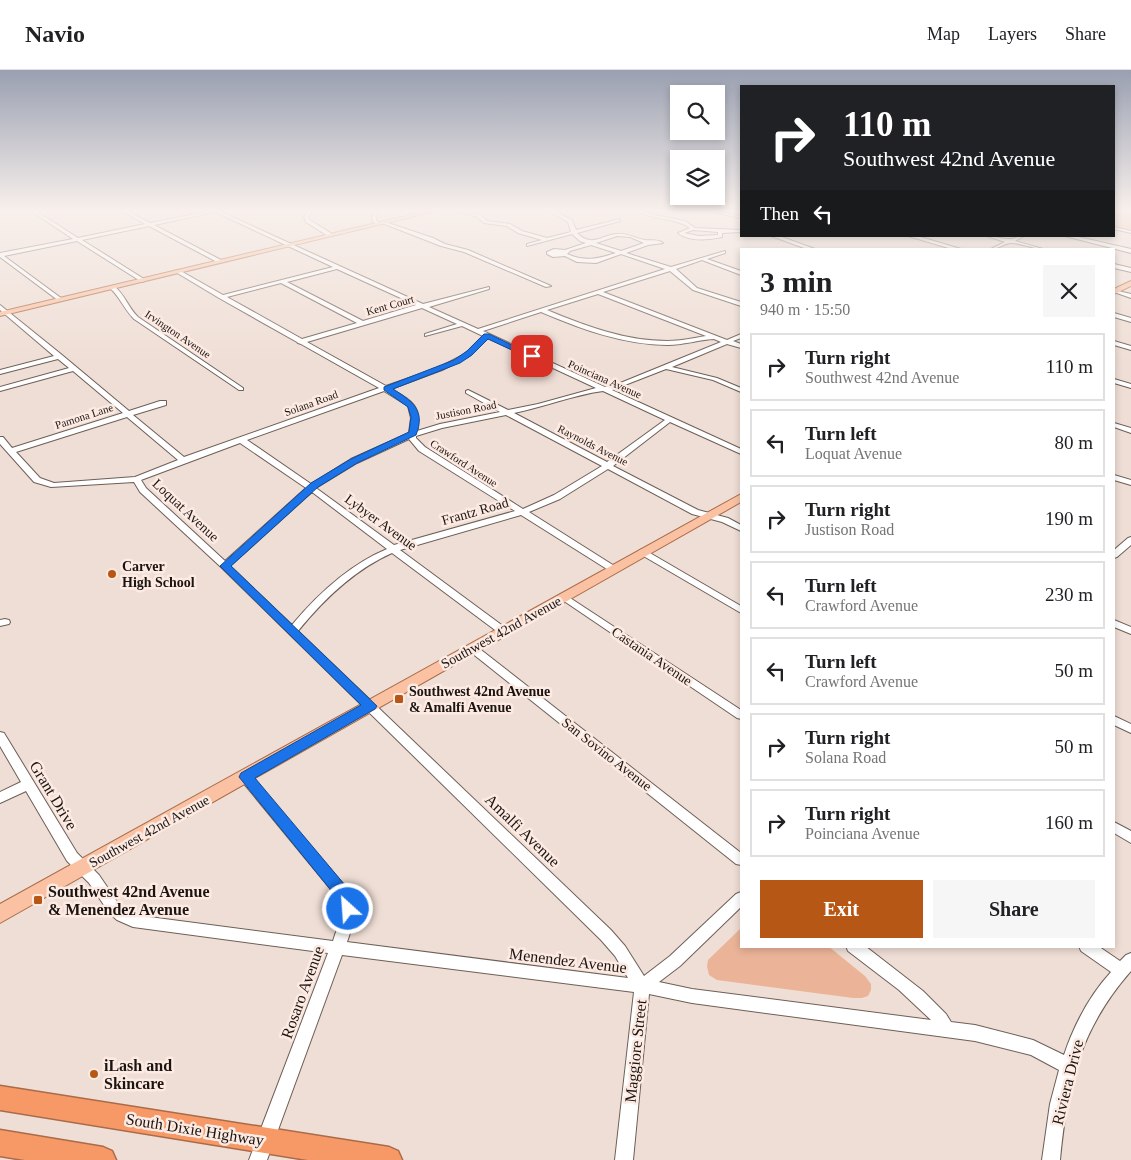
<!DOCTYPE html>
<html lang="en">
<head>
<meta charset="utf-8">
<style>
  body { margin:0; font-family:"Times New Roman",serif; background:#f6f6f6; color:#202124; height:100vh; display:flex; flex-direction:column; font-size:19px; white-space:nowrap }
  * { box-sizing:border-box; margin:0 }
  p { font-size:16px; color:#757577 }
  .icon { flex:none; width:28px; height:28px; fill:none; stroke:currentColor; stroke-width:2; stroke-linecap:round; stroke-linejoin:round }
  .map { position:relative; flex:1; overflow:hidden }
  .drawer { position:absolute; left:740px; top:178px; width:375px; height:700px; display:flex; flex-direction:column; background:#fff; border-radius:0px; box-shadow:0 2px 8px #0003 }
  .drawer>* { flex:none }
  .hud { position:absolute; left:740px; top:15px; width:375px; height:152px; border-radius:0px; box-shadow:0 2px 8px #0003; background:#202124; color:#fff; overflow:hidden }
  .fabs { position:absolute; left:670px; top:15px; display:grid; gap:10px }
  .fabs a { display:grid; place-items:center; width:55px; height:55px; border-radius:0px; background:#fff; box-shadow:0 2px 8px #0003; font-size:25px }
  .pin { position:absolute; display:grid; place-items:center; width:42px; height:42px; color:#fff; margin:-21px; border-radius:10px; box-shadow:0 2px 8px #0006 }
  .me { position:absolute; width:55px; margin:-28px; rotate:334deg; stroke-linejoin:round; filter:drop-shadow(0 0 4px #0008) }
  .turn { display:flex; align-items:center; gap:18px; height:105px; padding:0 20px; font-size:22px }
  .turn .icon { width:65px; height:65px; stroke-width:2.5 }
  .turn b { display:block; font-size:35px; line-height:42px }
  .then { display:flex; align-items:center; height:48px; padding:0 20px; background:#0003; gap:10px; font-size:19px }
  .round { display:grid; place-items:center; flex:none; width:52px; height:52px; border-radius:0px; background:#f6f6f6 }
  .head { display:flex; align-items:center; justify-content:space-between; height:85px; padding:0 20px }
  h1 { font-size:30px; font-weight:800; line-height:38px }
  .cta { display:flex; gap:10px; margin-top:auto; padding:10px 20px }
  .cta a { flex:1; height:58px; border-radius:0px; background:#b75715; color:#fff; font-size:20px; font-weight:800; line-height:58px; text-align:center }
  .cta a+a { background:#f6f6f6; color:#202124 }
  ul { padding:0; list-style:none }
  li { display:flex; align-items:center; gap:15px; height:68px; margin:0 10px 8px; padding:0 10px; border:2px solid #e0e0e0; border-radius:0px }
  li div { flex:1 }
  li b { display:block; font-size:19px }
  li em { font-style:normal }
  header { display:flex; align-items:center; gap:30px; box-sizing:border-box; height:70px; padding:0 25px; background:#fff; border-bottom:1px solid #e0e0e0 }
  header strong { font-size:24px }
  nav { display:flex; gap:28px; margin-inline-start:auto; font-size:18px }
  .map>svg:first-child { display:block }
  .green { fill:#ebb498 }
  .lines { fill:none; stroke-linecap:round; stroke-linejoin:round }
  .minor-casing { stroke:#6d5f57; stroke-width:2 }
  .major-casing { stroke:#a96b49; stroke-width:2 }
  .highway-casing { stroke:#a96b49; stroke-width:3 }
  .minor { fill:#fff; fill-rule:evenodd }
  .major { fill:#fac2a3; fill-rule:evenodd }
  .highway { fill:#f69966; fill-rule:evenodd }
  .route { fill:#1a73e8; stroke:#114b97 }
  .poi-dot { fill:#b75715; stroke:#fdebe3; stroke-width:2 }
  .labels { text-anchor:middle; stroke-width:5; stroke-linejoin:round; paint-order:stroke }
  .far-street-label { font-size:11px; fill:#1b1512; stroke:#fdebe3 }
  .street-label { font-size:14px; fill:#1b1512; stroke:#fdebe3 }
  .poi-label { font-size:14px; font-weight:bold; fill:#1b1512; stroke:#fdebe3; text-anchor:start }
  .near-street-label { font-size:16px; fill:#1b1512; stroke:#fdebe3 }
  .near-poi-label { font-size:16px; font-weight:bold; fill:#1b1512; stroke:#fdebe3; text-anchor:start }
</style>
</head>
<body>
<header>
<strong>Navio</strong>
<nav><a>Map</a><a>Layers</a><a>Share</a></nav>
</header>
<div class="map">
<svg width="1131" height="1090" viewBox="0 0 1131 1090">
  <rect width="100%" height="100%" fill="#efded5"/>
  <!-- green -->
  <g class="green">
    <path d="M1114,141H1131V160L1114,157Z"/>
    <path d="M741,858V876H828L865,906L871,914V920L868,926L862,928H853L717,910L709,905L707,896L708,890Z"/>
  </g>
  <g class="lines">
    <defs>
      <g id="minor">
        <path d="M31,141H36L78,168L145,154L122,141H127L150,153L211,141H219L423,234L489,217V219L429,237L478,259L665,199L621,184L596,193L577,192L565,186L553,187L547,184V182L554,179L565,180L586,173L580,171L572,164L527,176V174L542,170L518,163L507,156L484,153L477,147L458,141L481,145L487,151L510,154L522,161L547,168L571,162L568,152L549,141H554L572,150L576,160L620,149V151L577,163C592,178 601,165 617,164C627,163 635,168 644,170C652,171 657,169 663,173L648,175L626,183L671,197L725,181V183L707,189L741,201V205L702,190L676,199L697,218L741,232V236L693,220L670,201L603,222L727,270L741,264V268L733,271L741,274V278L727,274L672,297L717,308L741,318V322L713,310L666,299L612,320L741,379V384L670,352L613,396L698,440L728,448L741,455V461L722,452L692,444L608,399L560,429L529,442L616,497L618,499L616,501H610L521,445L400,480L507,559L508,561L507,563H499L392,483C354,500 324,529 298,561L611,860L625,876L644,906L670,886L736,824L741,822V837L680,896L659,912L692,919L931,950L899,920L848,881L846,876H865L923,921L946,944L951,952L975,955L1033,970L1064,985C1074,955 1090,925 1111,902L1081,881L1079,876H1098L1120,891L1126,885L1131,883V901C1080,959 1067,1015 1060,1090H1042L1050,1034L1059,1000L1031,985L975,971L692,933L649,924L633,1090H615L634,922L342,885L267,1090H249L328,883L133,857L117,850L110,844L89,813L67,791L26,721L0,733V722L21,712L0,676V662L4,663L77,783L99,805L120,836L134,845L333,871C338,856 343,843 338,828L241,710L239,707L241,704L245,702L249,704L348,820C357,839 354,853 347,872L628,908L615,886L601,870L222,498L140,422L134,412L51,417L34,412L0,374V367H3L12,378L123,343L73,301L0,321V317L69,298L58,289L0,304V300L54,286L0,240V235L62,285L129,341L160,331H166V335L133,345L184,387L379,318L301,274L298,273L297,272L219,228L174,201L179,200L223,225L333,197L215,142L154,155L221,190V192L219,193L149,156L82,170L144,209V211L142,212L77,171L4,186L61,228L62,229L59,231L0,187V183L73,169ZM617,166L630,167L644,173L621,181L596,173ZM591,175L616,183C597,189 586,192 567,184L570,181ZM337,199L416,235L363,251L287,212ZM281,213L357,253L302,269L227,227ZM598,224L706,266C693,268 681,271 667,271C626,271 585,256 547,240ZM422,238L457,254L425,264V266L462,256L483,266L465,284L438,298L386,316L307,272ZM541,242C581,259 624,275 668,275C683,275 698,270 714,269L721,272L613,316L605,317L483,261ZM488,268L596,318L538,334L508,340L468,320L466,321V323L500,342L440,354L417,361C422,335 411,330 391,319L442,300L469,286ZM384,321L408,336L411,348L409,363L351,389L311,414L247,370ZM603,321L665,350L607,392L514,343C544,337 573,325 603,321ZM506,345L602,396L554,425L523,439L425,377L416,368V366L442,358ZM127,347L178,390L135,407L54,413L40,408L16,382ZM409,369L419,381L515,441L394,475L316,418L357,393ZM240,373L306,418L225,491L146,418L141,410ZM312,422L387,479C349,495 318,524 292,555L230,496Z"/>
        <path d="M308,141H312L308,147L310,150L332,164V166H328L306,152L304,147Z"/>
        <path d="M373,141H377L376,150L380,154H376L372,150Z"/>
        <path d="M638,141H643L654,145L685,151L695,158L741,160V162L722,163V167C708,170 690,172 678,163L690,158C675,147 653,151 638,141ZM693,160L718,162V165L699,166L684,163Z"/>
        <path d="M709,141H716L741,146V148Z"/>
        <path d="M382,151L433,168L445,174L468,180L551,216L546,217L464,182L441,176L382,153Z"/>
        <path d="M1114,157L1131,161V163L1114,159Z"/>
        <path d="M771,166H779L815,179H807Z"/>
        <path d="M908,166H917L961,179H952Z"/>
        <path d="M987,166C994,166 1001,169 1008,169C1013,170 1018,166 1024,166L1015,171L1043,179C1033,179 1018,172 1010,173C1003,174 998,179 991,179L1005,172Z"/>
        <path d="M1065,166H1074L1131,179V183Z"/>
        <path d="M1114,194L1131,198V202L1114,198Z"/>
        <path d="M110,216H114C126,226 127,236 138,247L243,318V320H239L134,249C124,239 120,227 110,218Z"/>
        <path d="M1114,220L1131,224V228L1114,222Z"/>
        <path d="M1114,243L1131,248V252L1114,247Z"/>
        <path d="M1114,271L1131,276V280L1114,275Z"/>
        <path d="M1114,309L1131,314V318L1114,313Z"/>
        <path d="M1114,353L1131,358V363L1114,357Z"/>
        <path d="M1114,405L1131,410V415L1114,410Z"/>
        <path d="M1131,467V475L1117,487L1114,488V480L1128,468Z"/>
        <path d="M643,479L741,536V543L640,484L638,482L640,480Z"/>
        <path d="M564,524L741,640V649L737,648L561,529L559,527Z"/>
        <path d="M5,549L9,550L10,552L9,554L0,556V550Z"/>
        <path d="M1114,550L1131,557V564L1114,557Z"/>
        <path d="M472,575L476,576L741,783V795L736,794L468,580L467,578L468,576Z"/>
        <path d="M1114,646L1131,654V663L1114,655Z"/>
        <path d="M1114,752L1131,761V773L1114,763Z"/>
      </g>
      <g id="major">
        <path d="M427,141H436L0,246V242Z"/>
        <path d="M1131,211V216L1114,224V219Z"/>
        <path d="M741,424V432L0,853V834Z"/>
      </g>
      <g id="highway">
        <path d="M0,1016L389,1077L398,1081L402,1090H308L0,1040Z"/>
        <path d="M0,1060L103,1077L112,1081L116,1090H25L0,1086Z"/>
      </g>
    </defs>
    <!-- minor casing -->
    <use href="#minor" class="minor-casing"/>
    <!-- major casing -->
    <use href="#major" class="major-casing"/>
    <!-- highway casing -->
    <use href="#highway" class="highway-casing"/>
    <!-- minor -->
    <use href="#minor" class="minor"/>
    <!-- major -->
    <use href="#major" class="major"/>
    <!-- highway -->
    <use href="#highway" class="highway"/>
  </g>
  <!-- sky -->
  <linearGradient id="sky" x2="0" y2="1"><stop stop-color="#9aa0b1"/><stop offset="0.48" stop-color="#f8f0ec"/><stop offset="1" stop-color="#f8f0ec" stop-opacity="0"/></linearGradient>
  <rect width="1131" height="293" fill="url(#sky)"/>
  <!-- route -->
  <path class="route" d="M484,264H489L535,286L529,288L488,269L472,285L460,293L393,319C412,331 426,340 416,365L357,393L318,417L231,496L377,636L375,639L255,708L350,821L356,839L353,844L348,846L342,844L334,824L239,707L241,703L361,635L220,496L311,413L351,389L409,362L411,347L408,337L384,320V317L454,290L467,281Z"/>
  <!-- markers -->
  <g class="poi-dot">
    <circle cx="112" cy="504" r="5"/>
    <rect x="394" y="624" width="10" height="10" rx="2.5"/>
    <rect x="33" y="825" width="10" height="10" rx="2.5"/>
    <circle cx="94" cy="1004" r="5"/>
  </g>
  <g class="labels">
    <!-- far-street labels -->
    <g class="far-street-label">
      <text transform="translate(390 235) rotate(-16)" y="4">Kent Court</text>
      <text transform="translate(178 264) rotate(34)" y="4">Irvington Avenue</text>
      <text transform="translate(605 309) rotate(24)" y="4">Poinciana Avenue</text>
      <text transform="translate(311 333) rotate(-20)" y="4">Solana Road</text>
      <text transform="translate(466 340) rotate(-11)" y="4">Justison Road</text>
      <text transform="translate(84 346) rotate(-18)" y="4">Pamona Lane</text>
      <text transform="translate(593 375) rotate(27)" y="4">Raynolds Avenue</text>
      <text transform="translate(464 393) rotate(33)" y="4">Crawford Avenue</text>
    </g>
    <!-- street labels -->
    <g class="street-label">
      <text transform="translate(186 440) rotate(43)" y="5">Loquat Avenue</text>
      <text transform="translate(475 441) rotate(-16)" y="5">Frantz Road</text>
      <text transform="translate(381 452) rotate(36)" y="5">Lybyer Avenue</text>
      <text transform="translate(501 562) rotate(-29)" y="5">Southwest 42nd Avenue</text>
      <text transform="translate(652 586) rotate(34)" y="5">Castania Avenue</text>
      <text transform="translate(607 684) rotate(38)" y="5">San Sovino Avenue</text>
      <text transform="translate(149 761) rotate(-29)" y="5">Southwest 42nd Avenue</text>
    </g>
    <!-- poi labels -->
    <g class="poi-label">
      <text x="122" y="501">Carver<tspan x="122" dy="16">High School</tspan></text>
      <text x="409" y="626">Southwest 42nd Avenue<tspan x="409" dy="16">&amp; Amalfi Avenue</tspan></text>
    </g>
    <!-- near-street labels -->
    <g class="near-street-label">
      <text transform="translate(54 725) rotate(59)" y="6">Grant Drive</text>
      <text transform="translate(523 760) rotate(44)" y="6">Amalfi Avenue</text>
      <text transform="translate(568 890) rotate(7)" y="6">Menendez Avenue</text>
      <text transform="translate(302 922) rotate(-70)" y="6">Rosaro Avenue</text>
      <text transform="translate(635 981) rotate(-84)" y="6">Maggiore Street</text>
      <text transform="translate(1067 1012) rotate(-76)" y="6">Riviera Drive</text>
      <text transform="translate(195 1059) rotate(9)" y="6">South Dixie Highway</text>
    </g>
    <!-- near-poi labels -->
    <g class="near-poi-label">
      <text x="48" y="827">Southwest 42nd Avenue<tspan x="48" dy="18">&amp; Menendez Avenue</tspan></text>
      <text x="104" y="1001">iLash and<tspan x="104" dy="18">Skincare</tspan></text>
    </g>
  </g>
</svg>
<div class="fabs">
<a><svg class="icon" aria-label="search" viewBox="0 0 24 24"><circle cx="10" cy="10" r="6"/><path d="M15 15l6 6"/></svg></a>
<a><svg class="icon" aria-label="layers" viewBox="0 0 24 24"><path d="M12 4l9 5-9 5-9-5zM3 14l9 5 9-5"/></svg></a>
</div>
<div class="pin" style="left:532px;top:286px;background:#d93025"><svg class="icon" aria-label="arrive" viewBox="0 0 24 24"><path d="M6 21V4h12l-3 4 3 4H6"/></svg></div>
<svg class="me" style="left:348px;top:839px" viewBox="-20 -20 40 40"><circle r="17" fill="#1a73e8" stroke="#fff" stroke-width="3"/><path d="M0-11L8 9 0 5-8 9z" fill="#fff"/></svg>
<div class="hud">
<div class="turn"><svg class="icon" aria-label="right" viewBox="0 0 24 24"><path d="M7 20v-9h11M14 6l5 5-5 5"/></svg><div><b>110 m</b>Southwest 42nd Avenue</div></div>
<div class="then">Then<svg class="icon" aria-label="left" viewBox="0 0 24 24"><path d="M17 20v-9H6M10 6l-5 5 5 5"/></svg></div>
</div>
<section class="drawer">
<div class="head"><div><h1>3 min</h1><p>940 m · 15:50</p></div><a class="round"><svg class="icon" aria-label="close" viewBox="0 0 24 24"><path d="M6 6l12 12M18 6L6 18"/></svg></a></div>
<ul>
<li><svg class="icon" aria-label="right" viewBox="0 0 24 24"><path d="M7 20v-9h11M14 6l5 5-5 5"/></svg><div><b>Turn right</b><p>Southwest 42nd Avenue</p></div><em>110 m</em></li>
<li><svg class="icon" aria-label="left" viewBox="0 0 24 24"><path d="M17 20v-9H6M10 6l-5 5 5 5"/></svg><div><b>Turn left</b><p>Loquat Avenue</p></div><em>80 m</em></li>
<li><svg class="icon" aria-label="right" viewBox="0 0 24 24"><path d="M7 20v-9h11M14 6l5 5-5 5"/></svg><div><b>Turn right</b><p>Justison Road</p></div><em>190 m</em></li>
<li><svg class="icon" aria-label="left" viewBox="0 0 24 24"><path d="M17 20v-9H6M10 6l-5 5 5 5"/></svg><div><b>Turn left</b><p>Crawford Avenue</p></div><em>230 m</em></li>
<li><svg class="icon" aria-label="left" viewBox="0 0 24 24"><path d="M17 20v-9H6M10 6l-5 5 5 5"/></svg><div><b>Turn left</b><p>Crawford Avenue</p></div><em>50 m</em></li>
<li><svg class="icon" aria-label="right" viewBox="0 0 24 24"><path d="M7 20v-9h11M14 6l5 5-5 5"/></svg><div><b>Turn right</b><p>Solana Road</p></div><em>50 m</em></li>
<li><svg class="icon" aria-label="right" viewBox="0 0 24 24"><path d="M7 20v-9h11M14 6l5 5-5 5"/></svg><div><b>Turn right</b><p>Poinciana Avenue</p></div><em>160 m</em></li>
</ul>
<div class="cta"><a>Exit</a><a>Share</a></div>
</section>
</div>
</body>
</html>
